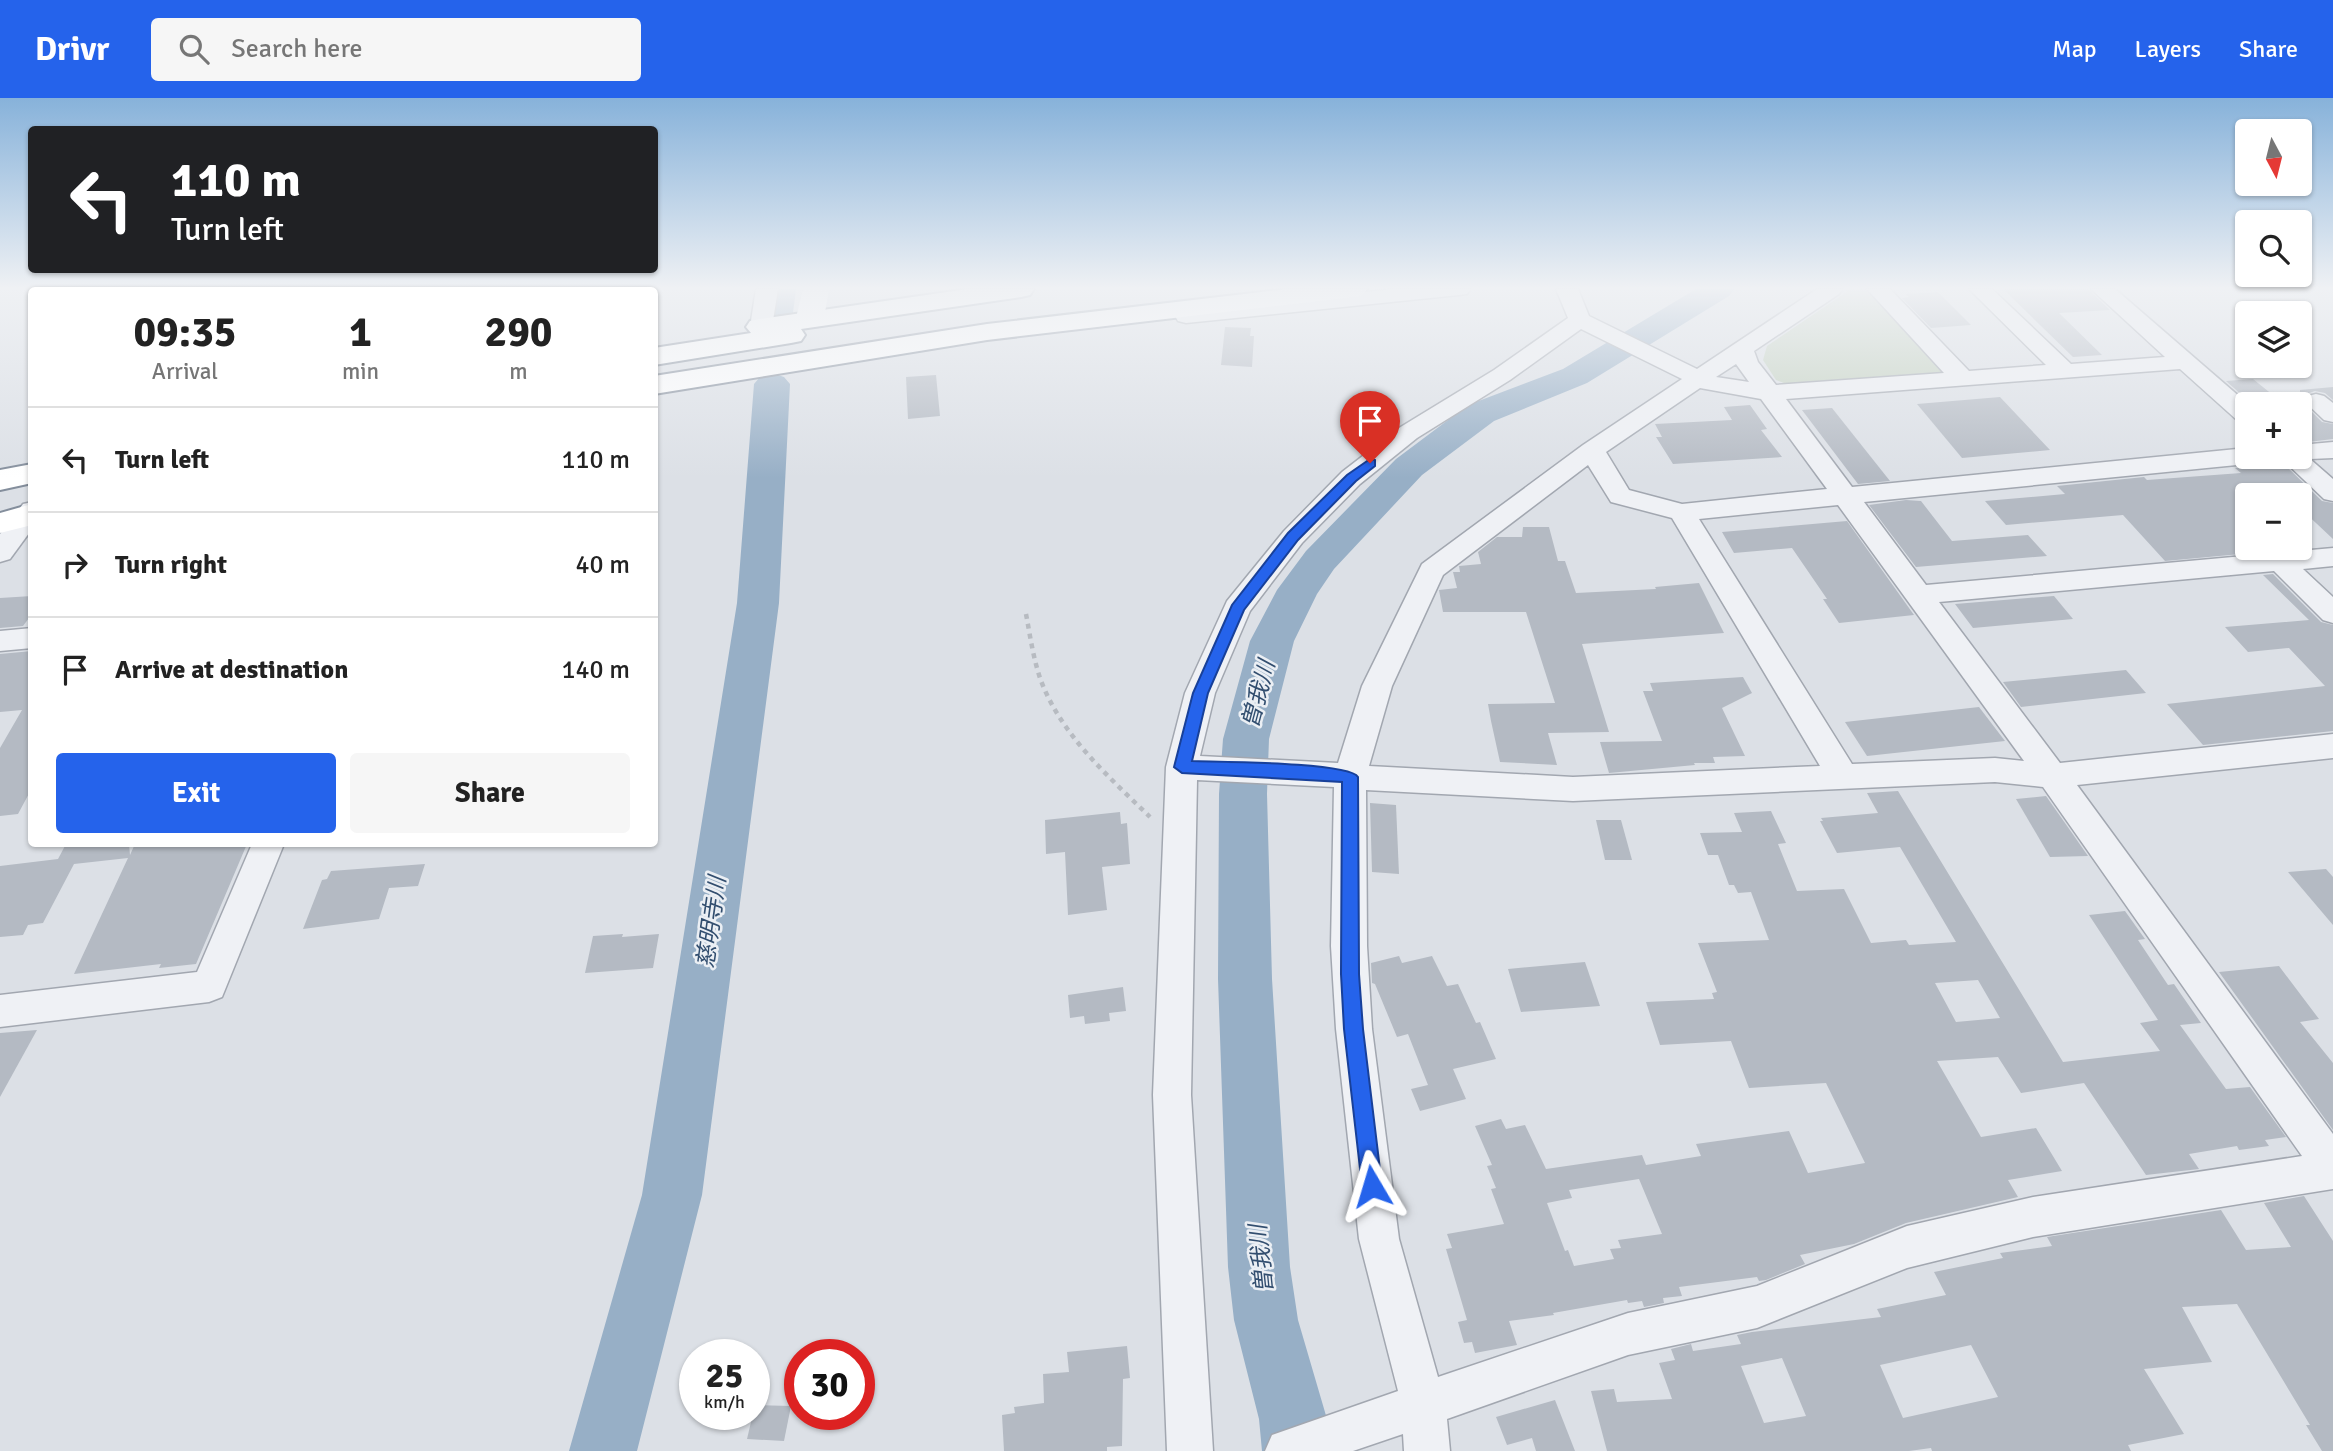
<!DOCTYPE html>
<html lang="en">
<head>
<meta charset="utf-8">
<style>
  body { margin:0; font-family:Signika,"Noto Sans JP",sans-serif; background:#f6f6f6; color:#222; height:100vh; display:flex; flex-direction:column; font-size:26px; white-space:nowrap }
  * { box-sizing:border-box; margin:0 }
  p { font-size:23px; color:#767676 }
  .icon { flex:none; width:38px; height:38px; fill:none; stroke:currentColor; stroke-width:2; stroke-linecap:round; stroke-linejoin:round }
  .map { position:relative; flex:1; overflow:hidden }
  .details { position:absolute; left:28px; top:189px; width:630px; height:560px; display:flex; flex-direction:column; background:#fff; border-radius:7px; box-shadow:0 2px 5px #0004 }
  .details>* { flex:none }
  .hud { position:absolute; left:28px; top:28px; width:630px; height:147px; border-radius:7px; box-shadow:0 2px 5px #0004; background:#202124; color:#fff; overflow:hidden }
  .needle { width:46px; rotate:173deg }
  .tools { position:absolute; left:2235px; top:21px; display:grid; gap:14px }
  .tools a { display:grid; place-items:center; width:77px; height:77px; border-radius:7px; background:#fff; box-shadow:0 2px 5px #0004; font-size:35px }
  .speed { position:absolute; left:679px; top:1241px; display:flex; gap:14px; font-size:35px; font-weight:700; text-align:center }
  .speed>* { display:grid; place-content:center; width:91px; height:91px; border-radius:50%; background:#fff; box-shadow:0 2px 5px #0004; line-height:1 }
  .speed small { font-size:18px; font-weight:400 }
  .speed .limit { border:10px solid #d22; background:#fff; color:#111 }
  .pin { position:absolute; display:grid; place-items:center; width:60px; height:60px; color:#fff; margin:-72px -30px; border-radius:50% 50% 50% 0; rotate:-45deg; box-shadow:0 0 7px #0007 }
  .pin .icon { rotate:45deg }
  .me { position:absolute; width:77px; margin:-38px; rotate:353deg; stroke-linejoin:round; filter:drop-shadow(0 0 5px #0008) }
  .turn { display:flex; align-items:center; gap:24px; height:147px; padding:0 28px; font-size:32px }
  .turn .icon { width:91px; height:91px; stroke-width:2.5 }
  .turn b { display:block; font-size:49px; line-height:60px }
  .eta { display:flex; justify-content:space-evenly; align-items:center; height:119px; text-align:center }
  .eta b { font-size:42px; font-weight:800; line-height:49px }
  .action { display:flex; gap:14px; margin-top:auto; padding:14px 28px }
  .action a { flex:1; height:80px; border-radius:7px; background:#2563eb; color:#fff; font-size:28px; font-weight:800; line-height:80px; text-align:center }
  .action a+a { background:#f6f6f6; color:#222 }
  ul { padding:0; list-style:none }
  li { display:flex; align-items:center; gap:21px; height:105px; padding:0 28px; border-top:2px solid #e0e0e0 }
  li div { flex:1 }
  li b { display:block; font-size:26px }
  li em { font-style:normal }
  header { display:flex; align-items:center; gap:42px; box-sizing:border-box; height:98px; padding:0 35px; background:#2563eb; color:#fff }
  header strong { font-size:33px }
  nav { display:flex; gap:38px; margin-inline-start:auto; font-size:24px }
  .search { width:490px; height:63px; background:#f6f6f6; display:flex; align-items:center; gap:18px; box-sizing:border-box; padding:0 24px; border-radius:7px; color:#767676; font-size:26px }
  .map>svg:first-child { display:block }
  .green { fill:#c2d0be }
  .lines { fill:none; stroke-linecap:round; stroke-linejoin:round }
  .river { fill:#97afc6; fill-rule:evenodd }
  .building { fill:#b4bac3; fill-rule:evenodd }
  .street-casing { stroke:#a2a7b0; stroke-width:3 }
  .highway-casing { stroke:#848e9c; stroke-width:4 }
  .path { stroke:#b7bbc1; stroke-width:4.5; stroke-dasharray:5 5; stroke-linecap:butt }
  .street { fill:#eff1f5; fill-rule:evenodd }
  .secondary { fill:#fff; fill-rule:evenodd }
  .highway { fill:#fff; fill-rule:evenodd }
  .route { fill:#2563eb; stroke:#184099; stroke-width:2 }
  .labels { text-anchor:middle; stroke-width:5; stroke-linejoin:round; paint-order:stroke }
  .water-label { font-size:23px; font-style:italic; fill:#324e6f; stroke:#ebeff4 }
</style>
</head>
<body>
<header>
<strong>Drivr</strong>
<div class="search"><svg class="icon" aria-label="search" viewBox="0 0 24 24"><circle cx="10" cy="10" r="6"/><path d="M15 15l6 6"/></svg>Search here</div>
<nav><a>Map</a><a>Layers</a><a>Share</a></nav>
</header>
<div class="map">
<svg width="2333" height="1353" viewBox="0 0 2333 1353">
  <rect width="100%" height="100%" fill="#dce0e6"/>
  <!-- green -->
  <path class="green" d="M1851,191H1873L1945,269L1939,276L1792,288L1776,282L1763,262L1767,248Z"/>
  <g class="lines">
    <!-- river -->
    <g class="river">
      <path d="M764,191H796L793,215L788,222L776,225L764,222L759,215Z"/>
      <path d="M1696,191H1734L1729,198L1587,285L1494,323L1422,377L1334,471L1317,496L1294,543L1269,641L1267,696L1272,881L1290,1169L1298,1222L1327,1321L1330,1353H1262L1259,1321L1234,1222L1228,1169L1218,881L1219,696L1223,641L1250,543L1277,492L1306,453L1396,361L1468,307L1563,271Z"/>
      <path d="M772,275L784,279L790,286L779,505L702,1097L637,1353H569L642,1097L737,505L754,286L760,279Z"/>
    </g>
  </g>
  <!-- building -->
  <g class="building">
    <path d="M2003,191H2088L2110,212L2059,215L2102,257L2073,259Z"/>
    <path d="M1938,194L1971,227L1931,230L1902,200L1909,199L1906,196Z"/>
    <path d="M1225,229L1251,230L1250,238H1254L1252,269L1221,267Z"/>
    <path d="M936,277L940,318L908,321L906,279Z"/>
    <path d="M2253,281L2284,306H2252L2226,283Z"/>
    <path d="M2333,289V302L2325,295L2315,293L2306,296L2301,303L2322,324L2333,326V341L2300,345V292Z"/>
    <path d="M2000,299L2050,352L1962,360L1917,306Z"/>
    <path d="M1750,307L1767,331L1761,332L1782,359L1673,366L1656,339H1662L1655,326L1732,322L1724,309Z"/>
    <path d="M1832,310L1890,383L1858,386L1802,312Z"/>
    <path d="M2284,366L2322,403L2333,405V441L2300,410V397H2247V450H2270L2273,453L2165,463L2123,417L2006,427L1985,403L2065,396L2057,388L2144,379L2147,382L2241,375L2235,370Z"/>
    <path d="M1906,402L1921,403L1952,443L2028,437L2047,458L1916,469L1869,407Z"/>
    <path d="M1847,423L1914,517L1839,525L1823,501H1827L1792,450L1734,455L1722,434Z"/>
    <path d="M1523,429H1549L1558,463H1565L1576,495L1656,491L1655,489L1699,485L1724,535L1582,546L1609,634L1548,635L1557,667L1500,664L1491,623L1488,606L1555,605L1526,514H1443L1439,492L1457,490L1453,474H1460L1459,468L1481,466L1478,454L1497,439H1522Z"/>
    <path d="M2273,476L2321,524L2333,527V633L2203,647L2167,606L2325,588L2289,550L2248,554L2225,529L2309,522L2263,477Z"/>
    <path d="M32,498V516L23,528L0,530V500Z"/>
    <path d="M2054,498L2073,521L1973,530L1955,506Z"/>
    <path d="M32,553V690L18,716L0,718V650L22,612L0,614V556Z"/>
    <path d="M2126,572L2146,595L2021,609L2003,584Z"/>
    <path d="M1743,579L1752,595L1722,610L1745,658L1713,659L1715,665H1694L1695,667L1609,675L1600,644L1662,643L1643,593H1653L1650,585Z"/>
    <path d="M1979,609L2005,643L1867,658L1845,624Z"/>
    <path d="M1898,693L2063,964L2160,953L2140,925L2158,922L2089,817L2125,813L2145,841L2138,842L2168,887L2174,886L2201,925L2180,927L2226,991L2250,989L2286,1039L2265,1042L2269,1048L2239,1052L2237,1048L2189,1056L2199,1071L2146,1077L2084,985L2021,995L1998,959L1937,963L1981,1039L2036,1030L2062,1073L2008,1082L2018,1099L1906,1125L1854,1146L1800,1157L1805,1166L1766,1182L1759,1183L1757,1179L1679,1189L1682,1198L1663,1200L1664,1205L1644,1209L1642,1203L1628,1205L1627,1202L1553,1215L1554,1217L1509,1223L1517,1247L1475,1255L1472,1244L1464,1245L1458,1224L1467,1222L1446,1151L1452,1150L1447,1136L1504,1126L1491,1091L1496,1090L1487,1068L1492,1067L1475,1028L1501,1021L1506,1031L1525,1027L1546,1071L1642,1057L1646,1067L1701,1058L1696,1046L1789,1033L1808,1075L1865,1065L1826,985L1749,990L1731,943L1660,947L1646,904L1714,901L1712,895L1717,894L1698,845L1769,842L1751,794L1738,795L1734,787H1729L1718,757H1708L1700,735L1742,734L1734,715L1771,713L1786,745L1778,746L1797,793L1844,791L1871,845L1906,842L1909,847L1956,844L1900,749L1837,755L1820,723H1823L1821,720L1878,715L1867,695ZM1978,882L2000,920L1956,924L1935,885ZM1639,1081L1662,1136L1618,1142L1621,1150L1610,1151L1614,1161L1574,1168L1568,1152L1565,1153L1547,1105L1572,1100L1569,1092Z"/>
    <path d="M2046,698L2065,725L2088,758L2050,759L2016,701Z"/>
    <path d="M1370,705L1396,707L1399,776L1372,774Z"/>
    <path d="M1120,714L1121,726L1127,725L1130,766L1102,769L1107,812L1068,817L1065,754L1046,756L1045,722Z"/>
    <path d="M1596,722H1621L1632,762H1605Z"/>
    <path d="M66,746H129L130,757L135,746H247L196,866L159,870L161,866L74,876L128,760L74,766L43,825L28,827L23,837L0,839V768L58,761Z"/>
    <path d="M425,766L418,788L389,790L379,821L303,831L322,782L327,781L331,773Z"/>
    <path d="M2326,771L2333,779V827L2288,774Z"/>
    <path d="M623,836L622,839L659,836L653,870L585,875L593,838Z"/>
    <path d="M1399,858L1402,865L1432,858L1447,888L1458,886L1476,925L1480,924L1496,961L1453,971L1466,1001L1420,1013L1411,991L1428,987L1408,936L1397,939L1375,886L1372,885L1371,865Z"/>
    <path d="M1585,864L1600,908L1521,914L1508,871Z"/>
    <path d="M2279,868L2319,921L2300,924L2333,965V1032L2219,874Z"/>
    <path d="M1123,889L1126,913L1109,915L1110,923L1085,926L1084,918L1070,920L1068,897Z"/>
    <path d="M37,932L0,999V935Z"/>
    <path d="M2304,1098L2333,1143V1353H2322L2306,1327H2310L2237,1206L2182,1209L2212,1264L2144,1271L2184,1336L2128,1347L2131,1353H1932L1931,1350L1909,1353H1607L1591,1293L1614,1291L1617,1304L1672,1301L1659,1265L1675,1262L1671,1251L1691,1246L1693,1253L1741,1246L1737,1237L1752,1234L1881,1219L1877,1211L1946,1197L1934,1174L2003,1160L2000,1155L2052,1148L2047,1139L2221,1112L2246,1152L2291,1149L2264,1105ZM1971,1247L1998,1299L1903,1320L1880,1267ZM1782,1260L1806,1318L1764,1325L1741,1268Z"/>
    <path d="M1127,1248L1130,1280L1123,1281L1122,1348L1107,1349V1353H1004L1002,1317L1015,1315L1014,1309L1044,1305L1043,1276L1069,1274L1067,1254Z"/>
    <path d="M1555,1302L1575,1353H1536L1532,1340L1507,1347L1496,1319Z"/>
    <path d="M755,1307L791,1308L784,1343L747,1341Z"/>
  </g>
  <g class="lines">
    <defs>
      <g id="street">
        <path d="M756,191H778L772,229L769,234H753L750,229Z"/>
        <path d="M1395,191H1470L1467,196L1459,197L1186,225L1178,223L1175,218L1178,213L1186,211Z"/>
        <path d="M1556,191H1578L1589,218L1697,271L1817,191H1842L1839,196L1754,253L1758,264L1776,287L1944,275L1867,191H1890L1969,273L2046,267L1969,191H1992L2071,266L2165,259L2091,191H2115L2248,306L2247,325L2238,323L2180,271L1786,301L1852,389L2247,350V359H2259L2256,363L2247,366L1864,404L1926,487L2333,450V468L2303,471L2333,499V525L2323,522L2274,473L1939,504L2060,665L2333,636V660L2077,687L2333,1036V1091L2033,1139L1907,1170L1757,1230L1628,1257L1447,1321L1450,1353H1404L1403,1336L1353,1353H1265L1272,1337L1398,1293L1359,1141L1336,931L1331,848L1334,689L1197,682L1191,997L1213,1353H1167L1153,997L1166,669L1185,595L1227,503L1284,433L1342,374L1399,330L1494,272L1568,220ZM1581,231L1682,281L1583,347L1422,466L1362,588L1338,665L1200,658L1215,595L1250,513L1302,445L1360,386L1417,340L1510,282ZM1736,266L1749,284L1716,279ZM1700,290L1761,301L1827,391L1682,406L1629,392L1606,354ZM1588,367L1611,404L1672,420L1820,668L1573,679L1369,668L1392,588L1443,477ZM1838,407L2024,663L1995,660L1852,666L1699,421ZM1995,684L2043,689L2302,1058L2033,1099L1907,1128L1757,1188L1628,1215L1438,1279L1399,1141L1372,931L1367,848L1366,692L1573,703Z"/>
        <path d="M2316,296L2324,298L2333,305V324L2324,322L2304,303L2308,298Z"/>
        <path d="M2333,344V360L2310,361L2333,381V403L2324,401L2280,359H2300V347Z"/>
        <path d="M32,404V431L10,461L0,464V436L23,406Z"/>
        <path d="M32,530V550L0,553V533Z"/>
        <path d="M252,746H284L222,899L209,904L0,929V897L197,874Z"/>
      </g>
      <g id="highway">
        <path d="M968,191H1034L1030,197L1021,199L801,231L805,237L801,243L791,245L654,267V250L751,235L746,229L750,223L760,221Z"/>
        <path d="M1288,191H1367L1363,197L1354,199L987,242L654,296V278L987,226Z"/>
        <path d="M32,366V385L0,392V372Z"/>
        <path d="M32,406V427L0,435V415Z"/>
      </g>
    </defs>
    <!-- street casing -->
    <use href="#street" class="street-casing"/>
    <!-- highway casing -->
    <use href="#highway" class="highway-casing"/>
    <!-- path -->
    <path class="path" d="M1026,516C1030,537 1033,559 1040,580C1060,636 1108,678 1150,719"/>
    <!-- street -->
    <use href="#street" class="street"/>
    <!-- secondary -->
    <path class="secondary" d="M803,191H829L824,220L820,226L810,228L800,226L796,220Z"/>
    <!-- highway -->
    <use href="#highway" class="highway"/>
  </g>
  <!-- sky -->
  <linearGradient id="sky" x2="0" y2="1"><stop stop-color="#87b2da"/><stop offset="0.5" stop-color="#eff1f4"/><stop offset="1" stop-color="#eff1f4" stop-opacity="0"/></linearGradient>
  <rect width="2333" height="380" fill="url(#sky)"/>
  <!-- route -->
  <path class="route" d="M1370,361L1375,362V368L1356,383L1298,442L1244,512L1208,595L1192,663C1216,664 1349,664 1358,679L1359,876L1363,931L1382,1088L1379,1095L1372,1098L1365,1095L1362,1088L1344,931L1341,876L1342,684L1182,675L1174,669L1193,595L1232,507L1288,435L1347,377Z"/>
  <g class="labels">
    <!-- water labels -->
    <g class="water-label">
      <text transform="translate(1258 596) rotate(-75)" y="8">曽我川</text>
      <text transform="translate(711 824) rotate(-82)" y="8">慈明寺川</text>
      <text transform="translate(1261 1161) rotate(-96)" y="8">曽我川</text>
    </g>
  </g>
</svg>
<div class="tools">
<a><svg class="needle" viewBox="-14 -14 28 28"><path d="M0-13l5 13h-10z" fill="#e53935"/><path d="M0 13l5-13h-10z" fill="#767676"/></svg></a>
<a><svg class="icon" aria-label="search" viewBox="0 0 24 24"><circle cx="10" cy="10" r="6"/><path d="M15 15l6 6"/></svg></a>
<a><svg class="icon" aria-label="layers" viewBox="0 0 24 24"><path d="M12 4l9 5-9 5-9-5zM3 14l9 5 9-5"/></svg></a>
<a>+</a>
<a>−</a>
</div>
<div class="speed"><div>25<small>km/h</small></div><div class="limit">30</div></div>
<div class="pin" style="left:1370px;top:365px;background:#d93025"><svg class="icon" aria-label="arrive" viewBox="0 0 24 24"><path d="M6 21V4h12l-3 4 3 4H6"/></svg></div>
<svg class="me" style="left:1372px;top:1088px" viewBox="-20 -20 40 40"><path d="M0-17L14 15 0 8-14 15z" fill="#2563eb" stroke="#fff" stroke-width="4"/></svg>
<div class="hud">
<div class="turn"><svg class="icon" aria-label="left" viewBox="0 0 24 24"><path d="M17 20v-9H6M10 6l-5 5 5 5"/></svg><div><b>110 m</b>Turn left</div></div>
</div>
<section class="details">
<div class="eta">
<div><b>09:35</b><p>Arrival</p></div>
<div><b>1</b><p>min</p></div>
<div><b>290</b><p>m</p></div>
</div>
<ul>
<li><svg class="icon" aria-label="left" viewBox="0 0 24 24"><path d="M17 20v-9H6M10 6l-5 5 5 5"/></svg><div><b>Turn left</b></div><em>110 m</em></li>
<li><svg class="icon" aria-label="right" viewBox="0 0 24 24"><path d="M7 20v-9h11M14 6l5 5-5 5"/></svg><div><b>Turn right</b></div><em>40 m</em></li>
<li><svg class="icon" aria-label="arrive" viewBox="0 0 24 24"><path d="M6 21V4h12l-3 4 3 4H6"/></svg><div><b>Arrive at destination</b></div><em>140 m</em></li>
</ul>
<div class="action"><a>Exit</a><a>Share</a></div>
</section>
</div>
</body>
</html>
